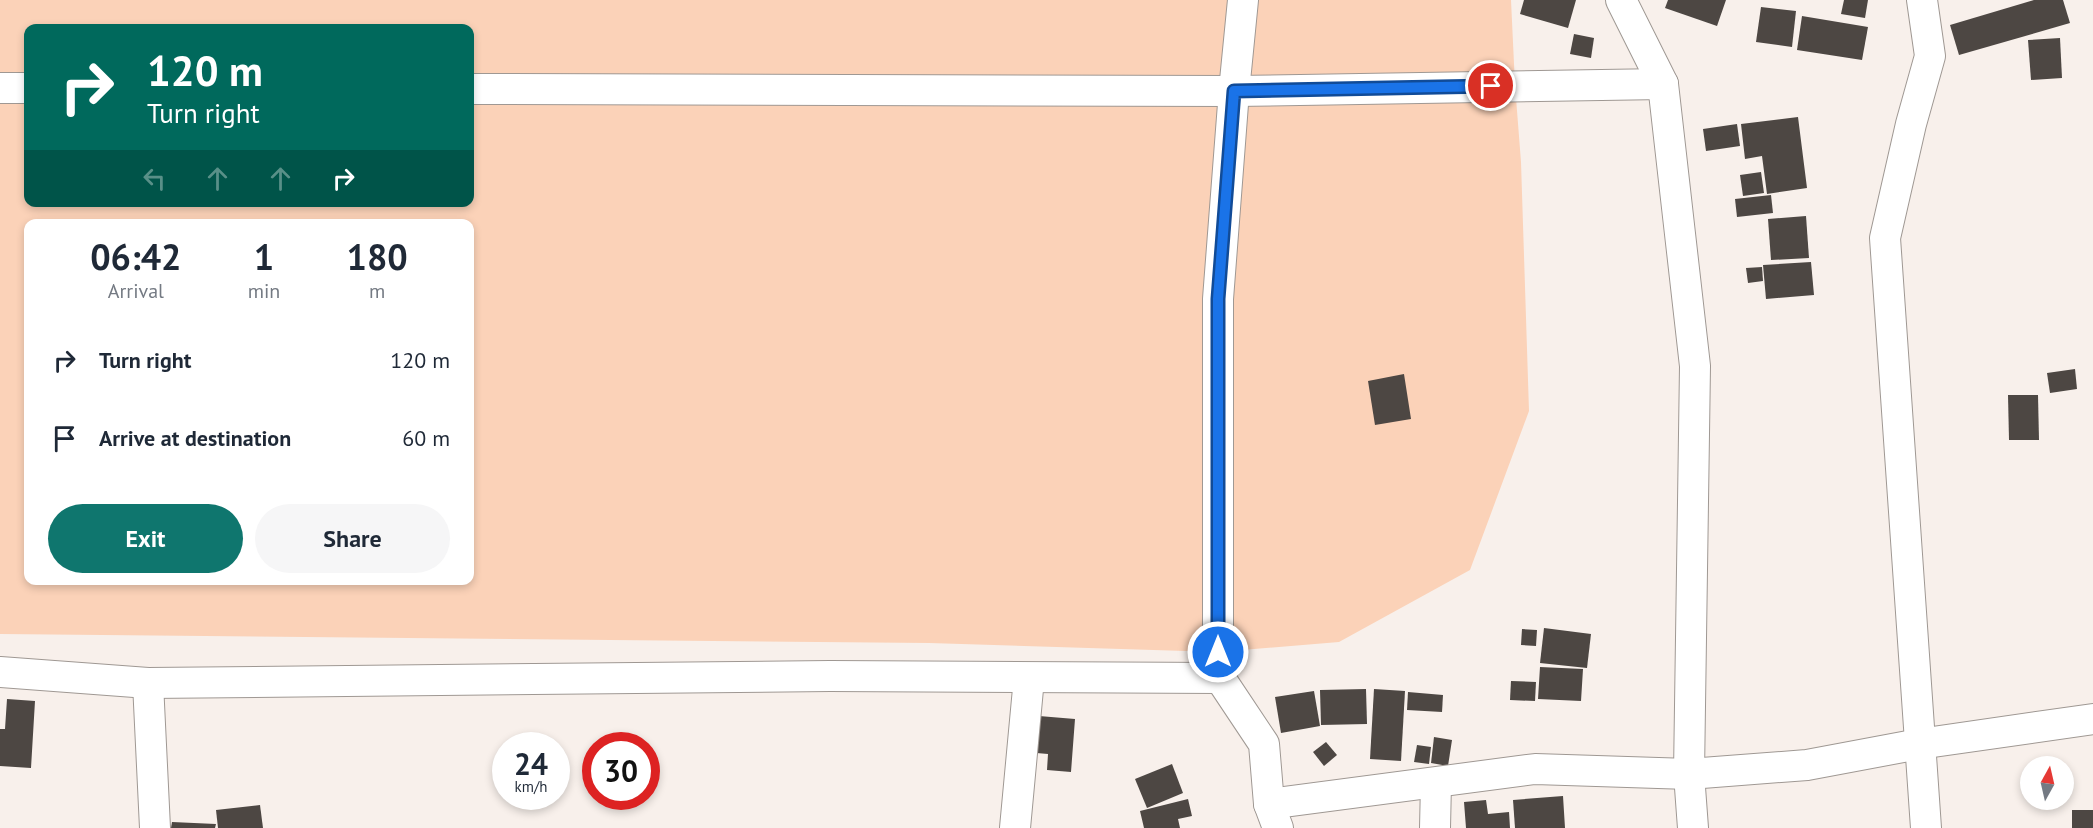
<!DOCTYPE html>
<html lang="en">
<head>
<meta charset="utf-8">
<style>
  body { margin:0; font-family:"PT Sans",sans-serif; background:#f6f6f7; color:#1f2937; height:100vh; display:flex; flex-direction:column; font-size:22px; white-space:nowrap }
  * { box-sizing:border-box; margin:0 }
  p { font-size:20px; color:#747a83 }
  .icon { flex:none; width:33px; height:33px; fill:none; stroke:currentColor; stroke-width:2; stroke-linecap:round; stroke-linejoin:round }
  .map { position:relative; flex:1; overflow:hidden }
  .sheet { position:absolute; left:24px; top:219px; width:450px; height:366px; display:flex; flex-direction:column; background:#fff; border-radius:12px; box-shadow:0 3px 9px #0003 }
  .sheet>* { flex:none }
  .banner { position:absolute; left:24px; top:24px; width:450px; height:183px; border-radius:12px; box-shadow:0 3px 9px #0003; background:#00695c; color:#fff; overflow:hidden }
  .needle { width:39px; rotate:8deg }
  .controls { position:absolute; left:2020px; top:756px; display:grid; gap:12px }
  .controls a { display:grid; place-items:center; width:54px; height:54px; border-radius:50%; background:#fff; box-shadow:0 3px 9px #0003; font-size:30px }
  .speed { position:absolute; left:492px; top:732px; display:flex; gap:12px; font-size:30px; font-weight:700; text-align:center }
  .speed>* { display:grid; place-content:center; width:78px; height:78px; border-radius:50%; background:#fff; box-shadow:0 3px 9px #0003; line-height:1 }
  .speed small { font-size:15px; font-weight:400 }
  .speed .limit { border:9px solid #d22; background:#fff; color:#111 }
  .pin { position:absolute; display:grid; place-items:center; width:51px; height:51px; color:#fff; margin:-26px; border:3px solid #fff; border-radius:50%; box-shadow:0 2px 6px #0007 }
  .me { position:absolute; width:66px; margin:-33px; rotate:0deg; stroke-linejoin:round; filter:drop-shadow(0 0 4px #0008) }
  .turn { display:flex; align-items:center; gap:21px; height:126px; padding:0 24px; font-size:27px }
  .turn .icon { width:78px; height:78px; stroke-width:2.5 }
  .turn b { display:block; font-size:42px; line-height:51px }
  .lanes { display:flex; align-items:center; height:57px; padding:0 24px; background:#0003; justify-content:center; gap:30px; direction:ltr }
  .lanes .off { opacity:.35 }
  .eta { display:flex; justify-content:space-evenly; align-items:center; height:102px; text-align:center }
  .eta b { font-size:36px; font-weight:600; line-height:42px }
  .button { display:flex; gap:12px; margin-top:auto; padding:12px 24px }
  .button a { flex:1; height:69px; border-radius:36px; background:#0f766e; color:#fff; font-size:24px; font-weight:600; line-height:69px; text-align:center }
  .button a+a { background:#f6f6f7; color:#1f2937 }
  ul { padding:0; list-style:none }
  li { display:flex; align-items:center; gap:18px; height:78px; padding:0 24px }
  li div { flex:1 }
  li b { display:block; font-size:22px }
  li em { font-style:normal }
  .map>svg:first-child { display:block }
  .green { fill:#fbd2b8; fill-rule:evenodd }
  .building { fill:#4d4743 }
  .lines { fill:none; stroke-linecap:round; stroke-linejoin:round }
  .minor-casing { stroke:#9f9893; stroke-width:32 }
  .minor { stroke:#fff; stroke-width:30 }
  .route-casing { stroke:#114b97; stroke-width:15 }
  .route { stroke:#1a73e8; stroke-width:10 }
</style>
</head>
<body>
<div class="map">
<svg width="2093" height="828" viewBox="0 0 2093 828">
  <rect width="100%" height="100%" fill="#f8f0eb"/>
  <!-- green -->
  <path class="green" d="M0,0H1511L1515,85L1521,162L1529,411L1470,570L1339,642L1218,652L929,643L0,634ZM28,28H470V202H28ZM28,224H470V580H28Z"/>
  <!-- building -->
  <g class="building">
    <path d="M1524,0H1576L1568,28L1520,14Z"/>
    <path d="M1668,0H1726L1717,26L1665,8Z"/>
    <path d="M1844,0H1868L1865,18L1841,14Z"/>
    <path d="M2034,0H2063L2070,23L1959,55L1950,25Z"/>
    <path d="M1761,7L1796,11L1792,47L1756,42Z"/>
    <path d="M1802,16L1868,27L1862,60L1797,50Z"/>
    <path d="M1574,34L1594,38L1591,58L1570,54Z"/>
    <path d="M2060,38L2062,78L2031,80L2028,40Z"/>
    <path d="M1798,117L1807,188L1767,194L1762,156L1745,159L1741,124Z"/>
    <path d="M1737,124L1740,146L1706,151L1703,129Z"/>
    <path d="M1761,172L1764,193L1743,196L1740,175Z"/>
    <path d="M1771,195L1773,213L1737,217L1735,199Z"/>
    <path d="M1806,216L1809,258L1771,260L1768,219Z"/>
    <path d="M1811,262L1814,295L1766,299L1763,265Z"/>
    <path d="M1762,267L1763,281L1748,283L1746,268Z"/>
    <path d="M2075,369L2077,389L2050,393L2047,373Z"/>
    <path d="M1404,374L1411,419L1375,425L1368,381Z"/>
    <path d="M2008,395H2038L2039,440H2009Z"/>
    <path d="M1544,628L1591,634L1587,668L1540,663Z"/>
    <path d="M1522,629L1537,630L1536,646L1521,645Z"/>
    <path d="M1540,667L1583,669L1581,701L1538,699Z"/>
    <path d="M1511,681L1536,682L1535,701L1510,700Z"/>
    <path d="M1366,689L1367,724L1321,725L1320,690Z"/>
    <path d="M1374,689L1405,691L1401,761L1370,759Z"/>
    <path d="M1314,691L1320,726L1281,733L1275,697Z"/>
    <path d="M1408,692L1443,695L1442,712L1407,710Z"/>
    <path d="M7,699L35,701L31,768L0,766V729H5Z"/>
    <path d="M1027,715L1075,719L1071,772L1047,770L1048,754L1025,752Z"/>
    <path d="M1434,737L1452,740L1448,766L1431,763Z"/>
    <path d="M1326,742L1337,755L1324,766L1313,752Z"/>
    <path d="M1417,745L1431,747L1429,764L1414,762Z"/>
    <path d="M1172,764L1183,793L1147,808L1135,779Z"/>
    <path d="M1563,796L1565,828H1515L1513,800Z"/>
    <path d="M1188,799L1192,816L1178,819L1180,828H1144L1140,811Z"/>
    <path d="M1486,800L1488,814L1509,812L1510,828H1466L1464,802Z"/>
    <path d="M260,805L263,828H218L216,810Z"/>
    <rect x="2072" y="810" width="21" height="18"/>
    <path d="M172,822L216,824L215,828H171Z"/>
  </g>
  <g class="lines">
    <defs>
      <g id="minor">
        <path d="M1243,0L1234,91L1218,299V652L1220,678L1264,744L1269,804L1278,828"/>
        <path d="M1621,0L1663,84"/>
        <path d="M1922,0L1930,56L1911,124L1885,238L1926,828"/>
        <path d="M0,88H28"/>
        <path d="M470,89L1234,91L1663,84L1695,366L1689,774L1693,828"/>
        <path d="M0,672L148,683L830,676L1220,678"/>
        <path d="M148,683L155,828"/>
        <path d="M1269,804L1535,769L1689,774L1807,765L1919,744L2093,719"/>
        <path d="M1015,828L1029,678"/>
        <path d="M1435,828L1436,783"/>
      </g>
    </defs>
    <!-- minor casing -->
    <use href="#minor" class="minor-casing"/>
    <!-- minor -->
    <use href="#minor" class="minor"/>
  </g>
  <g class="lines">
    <defs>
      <path id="route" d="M1218,652V299L1234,91L1491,86"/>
    </defs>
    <!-- route casing -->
    <use href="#route" class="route-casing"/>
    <!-- route -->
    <use href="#route" class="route"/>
  </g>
</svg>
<div class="controls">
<a><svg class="needle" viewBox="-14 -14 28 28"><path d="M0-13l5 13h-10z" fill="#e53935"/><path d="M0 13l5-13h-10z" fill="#747a83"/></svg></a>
</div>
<div class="speed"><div>24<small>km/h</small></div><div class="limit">30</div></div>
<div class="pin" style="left:1491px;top:86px;background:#d93025"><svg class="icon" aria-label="arrive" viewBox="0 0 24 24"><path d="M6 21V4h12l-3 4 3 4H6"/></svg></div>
<svg class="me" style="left:1218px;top:652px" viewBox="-20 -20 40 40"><circle r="17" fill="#1a73e8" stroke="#fff" stroke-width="3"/><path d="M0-11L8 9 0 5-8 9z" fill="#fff"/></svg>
<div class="banner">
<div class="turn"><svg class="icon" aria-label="right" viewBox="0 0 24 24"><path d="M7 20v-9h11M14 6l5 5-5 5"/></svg><div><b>120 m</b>Turn right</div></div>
<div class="lanes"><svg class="icon off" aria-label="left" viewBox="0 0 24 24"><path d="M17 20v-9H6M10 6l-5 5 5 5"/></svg><svg class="icon off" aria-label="ahead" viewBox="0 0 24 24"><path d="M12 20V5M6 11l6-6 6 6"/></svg><svg class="icon off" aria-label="ahead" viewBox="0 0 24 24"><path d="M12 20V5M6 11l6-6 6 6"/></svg><svg class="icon" aria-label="right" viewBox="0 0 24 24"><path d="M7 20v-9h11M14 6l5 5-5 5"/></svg></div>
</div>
<section class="sheet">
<div class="eta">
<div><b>06:42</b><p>Arrival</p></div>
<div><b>1</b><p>min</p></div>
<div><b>180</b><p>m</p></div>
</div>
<ul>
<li><svg class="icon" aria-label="right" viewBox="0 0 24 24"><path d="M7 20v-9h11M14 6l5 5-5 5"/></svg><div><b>Turn right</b></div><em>120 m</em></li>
<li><svg class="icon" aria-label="arrive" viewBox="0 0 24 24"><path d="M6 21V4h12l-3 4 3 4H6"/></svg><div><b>Arrive at destination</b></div><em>60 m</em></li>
</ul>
<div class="button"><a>Exit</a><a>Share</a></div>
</section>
</div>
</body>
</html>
